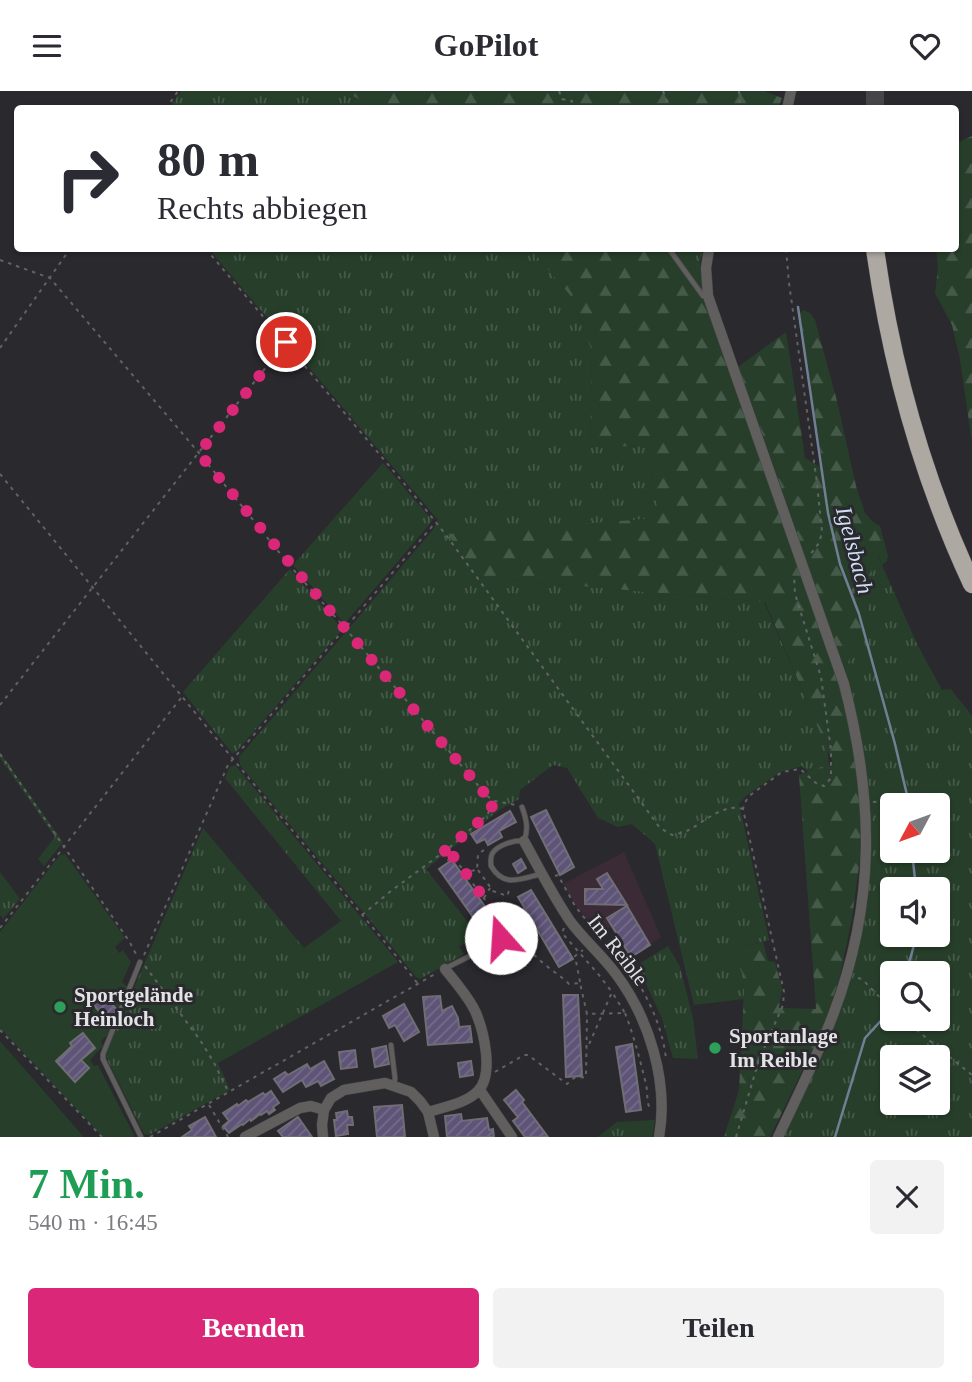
<!DOCTYPE html>
<html lang="de">
<head>
<meta charset="utf-8">
<style>
  body { margin:0; font-family:Georgia,serif; background:#f2f2f3; color:#2b2b33; height:100vh; display:flex; flex-direction:column; font-size:26px; white-space:nowrap }
  * { box-sizing:border-box; margin:0 }
  p { font-size:23px; color:#7c7c81 }
  .icon { flex:none; width:38px; height:38px; fill:none; stroke:currentColor; stroke-width:2; stroke-linecap:round; stroke-linejoin:round }
  .map { position:relative; height:1046px; overflow:hidden }
  .side { display:flex; flex-direction:column; background:#fff; flex:1 }
  .side>* { flex:none }
  .hud { position:absolute; left:14px; top:14px; width:945px; height:147px; border-radius:7px; box-shadow:0 2px 5px #0004; background:#fff; color:#2b2b33; overflow:hidden }
  .needle { width:46px; rotate:229deg }
  .controls { position:absolute; left:880px; top:702px; display:grid; gap:14px }
  .controls a { display:grid; place-items:center; width:70px; height:70px; border-radius:7px; background:#fff; box-shadow:0 2px 5px #0004; font-size:35px }
  .pin { position:absolute; display:grid; place-items:center; width:60px; height:60px; color:#fff; margin:-30px; border:4px solid #fff; border-radius:50%; box-shadow:0 2px 7px #0007 }
  .me { position:absolute; width:77px; margin:-38px; rotate:341deg; stroke-linejoin:round; filter:drop-shadow(0 0 5px #0008) }
  .turn { display:flex; align-items:center; gap:24px; height:147px; padding:0 28px; font-size:32px }
  .turn .icon { width:91px; height:91px; stroke-width:2.5 }
  .turn b { display:block; font-size:49px; line-height:60px }
  .round { display:grid; place-items:center; flex:none; width:74px; height:74px; border-radius:7px; background:#f2f2f3 }
  .head { display:flex; align-items:center; justify-content:space-between; height:119px; padding:0 28px }
  h1 { font-size:42px; font-weight:600; line-height:52px; color:#1e9e55 }
  .primary-button { display:flex; gap:14px; margin-top:auto; padding:14px 28px }
  .primary-button a { flex:1; height:80px; border-radius:7px; background:#db2777; color:#fff; font-size:28px; font-weight:600; line-height:80px; text-align:center }
  .primary-button a+a { background:#f2f2f3; color:#2b2b33 }
  header { display:flex; justify-content:space-between; align-items:center; height:91px; padding:0 28px; background:#fff; font-size:32px; font-weight:600 }
  .map>svg:first-child { display:block }
  .education { fill:#3b2b37 }
  .grass { fill:url(#grass-tufts); fill-rule:evenodd }
  .forest { fill:url(#forest-firs) }
  .pitch { fill:#273f2a }
  .lines { fill:none; stroke-linecap:round; stroke-linejoin:round }
  .stream { stroke:#717f95; stroke-width:2.5 }
  .building { fill:url(#building-hatch); stroke:#706e74; stroke-width:2 }
  .motorway-tunnel { stroke:#464549; stroke-width:18; stroke-dasharray:18 9; stroke-linecap:butt }
  .service-casing { stroke:#48474b; stroke-width:6 }
  .minor-casing { stroke:#48474b; stroke-width:11 }
  .motorway-casing { stroke:#48474b; stroke-width:19 }
  .path { stroke:#626165; stroke-width:2; stroke-dasharray:3.5 5; stroke-linecap:butt }
  .service { stroke:#615f5d; stroke-width:4.5 }
  .minor { stroke:#615f5d; stroke-width:10 }
  .motorway { stroke:#ada8a2; stroke-width:18 }
  .route { stroke:#db2777; stroke-width:12; stroke-dasharray:0 21.6 }
  .leisure-dot { fill:#2e9e5b; stroke:#2a292e; stroke-width:2.5 }
  .labels { text-anchor:middle; stroke-width:6; stroke-linejoin:round; paint-order:stroke }
  .street-label { font-size:21px; fill:#e3e2e5; stroke:#2a292e }
  .poi-label { font-size:21px; font-weight:bold; fill:#e3e2e5; stroke:#2a292e; text-anchor:start }
  .water-label { font-size:23px; font-style:italic; fill:#d0dff5; stroke:#2a292e }
</style>
</head>
<body>
<header><svg class="icon" aria-label="menu" viewBox="0 0 24 24"><path d="M4 6h16M4 12h16M4 18h16"/></svg>GoPilot<svg class="icon" aria-label="heart" viewBox="0 0 24 24"><path d="M12 20l-8-8c-3-5 5-10 8-4 3-6 11-1 8 4z"/></svg></header>
<div class="map">
<svg width="972" height="1046" viewBox="0 0 972 1046">
  <defs>
    <pattern id="grass-tufts" width="24" height="20" patternUnits="userSpaceOnUse" patternTransform="scale(1.75)"><rect width="24" height="20" fill="#273f2a"/><path d="M3 7l-1-3M5 7V3M7 7l1-3M15 17l-1-3M17 17v-4M19 17l1-3" fill="none" stroke="#465a49"/></pattern>
    <pattern id="forest-firs" width="22" height="20" patternUnits="userSpaceOnUse" patternTransform="scale(1.75)"><rect width="22" height="20" fill="#273f2a"/><path d="M5 1l3.5 6h-7zM16 11l3.5 6h-7z" fill="#465a49"/></pattern>
    <pattern id="building-hatch" width="6" height="6" patternUnits="userSpaceOnUse" patternTransform="scale(1.75)"><rect width="6" height="6" fill="#5e5477"/><path d="M-1 1l2-2M0 6l6-6M5 7l2-2" fill="none" stroke="#756c8a"/></pattern>
  </defs>
  <rect width="100%" height="100%" fill="#2a292e"/>
  <!-- education -->
  <path class="education" d="M624,761L661,846L631,866L612,835L598,843L575,813L563,793Z"/>
  <!-- grass -->
  <g class="grass">
    <path d="M181,0H344L377,17L169,18Z"/>
    <path d="M209,158H531L570,204L592,260L590,356L647,355L659,427L449,444L476,486L764,511L827,657L829,674L808,681L802,675L780,681L746,705L739,713L769,849L739,857L744,899V908L694,914L655,753L632,733L618,736L598,727L567,677L553,674L520,699L519,708L499,719L426,778L478,844L459,856L464,863L420,888L415,885L389,852L240,674L239,666L432,440L438,429Z"/>
    <path d="M672,158H703L700,171L703,199H701L675,164Z"/>
    <path d="M383,372L432,429L429,434L346,531L342,530L293,474Z"/>
    <path d="M877,463L918,555L942,599L951,598C957,608 966,615 972,625V1046H781L831,944L849,893L857,861L863,823L870,770L868,693L857,627L845,579L869,516L872,480L874,466ZM892,714H938V760H892ZM892,798H938V844H892ZM892,882H938V928H892ZM892,966H938V1012H892Z"/>
    <path d="M290,478L338,533L340,541L236,661L232,662L183,601Z"/>
    <path d="M0,661L63,751L44,775L38,768L55,746L0,667Z"/>
    <path d="M235,674L398,871L218,972L230,999L149,1044L144,1043L105,964L203,737L304,857L341,830L225,687L230,676Z"/>
    <path d="M0,781L20,808L3,828L0,824Z"/>
    <path d="M668,855L680,876L693,927L698,968L673,967L662,927L637,874Z"/>
    <path d="M655,1029L652,1046H598L617,1031Z"/>
  </g>
  <!-- forest -->
  <g class="forest">
    <path d="M344,0H764L782,7L778,18H377Z"/>
    <path d="M972,45V352L960,268L952,234L935,202L938,177L936,158H956V52Z"/>
    <path d="M531,158H665L711,218L841,601L853,651L859,696L861,760L852,827L840,885L824,935L770,1046H724L739,999L744,899L742,882L734,866L739,857L763,851L768,870L775,871L782,898L779,917L816,918L799,684L833,672L765,511L476,486L448,443L659,427L647,355L590,356L592,260L570,204Z"/>
    <path d="M803,219L810,222L815,229L837,310L856,395L865,422L873,431L880,435L888,465L887,470L882,474L878,464L874,467L872,480L869,516L845,579C808,479 776,377 738,276L786,241L805,367L823,378L800,222Z"/>
  </g>
  <!-- pitch -->
  <g class="pitch">
    <path d="M65,763L125,847L115,856L119,862L123,859L131,871L122,891L128,896L107,944L101,950L103,955L90,969L94,975L98,974L135,1046H103L0,937V841L60,764Z"/>
    <path d="M0,950L83,1045L82,1046H0Z"/>
  </g>
  <g class="lines">
    <!-- stream -->
    <g class="stream">
      <path d="M798,216L828,422L840,473L859,523L895,653L907,704"/>
      <path d="M912,760L916,798"/>
      <path d="M906,882L917,844"/>
      <path d="M835,1046L865,947L889,921"/>
    </g>
  </g>
  <!-- building -->
  <g class="building">
    <path d="M546,719L574,776L560,784L531,726Z"/>
    <path d="M510,720L516,731L499,740L502,746L488,754L485,748L477,752L471,743Z"/>
    <path d="M521,768L526,777L518,782L513,773Z"/>
    <path d="M452,769L491,824L478,833L439,778Z"/>
    <path d="M607,782L627,814L585,813V798H603L597,788Z"/>
    <path d="M531,799L573,868L559,876L518,806Z"/>
    <path d="M627,815L650,854L631,866L607,827Z"/>
    <path d="M563,904H578L582,985L566,986Z"/>
    <path d="M440,905L442,920L452,915L458,927L459,936L470,935L472,951L428,954L423,906Z"/>
    <path d="M107,906L116,918L110,934L94,914Z"/>
    <path d="M404,913L419,941L404,950L395,934L389,937L383,925Z"/>
    <path d="M83,942L95,957L81,969L89,977L75,991L56,970L72,955L70,952Z"/>
    <path d="M632,953L641,1019L626,1021L616,956Z"/>
    <path d="M386,955L389,973L375,976L372,958Z"/>
    <path d="M355,959L357,976L341,978L339,961Z"/>
    <path d="M324,970L334,988L321,995L318,990L306,996L302,989L283,1001L274,988L285,981L288,984L307,973L310,978Z"/>
    <path d="M471,970L473,984L460,986L458,972Z"/>
    <path d="M516,999L524,1009L522,1011L548,1046H525L513,1030L518,1026L504,1009Z"/>
    <path d="M271,1000L279,1012L273,1016L275,1019L269,1023L267,1020L261,1024L260,1023L251,1030L250,1028L243,1034L242,1033L229,1042L223,1035L229,1030L223,1022L237,1013L238,1015L246,1009L248,1011L263,1002L265,1004Z"/>
    <path d="M402,1014L405,1046H377L374,1016Z"/>
    <path d="M347,1020L348,1026H352L353,1034H347L348,1043L336,1045L334,1029H337L336,1022Z"/>
    <path d="M461,1023L462,1030L487,1027L489,1039L493,1038L494,1046H447L445,1025Z"/>
    <path d="M205,1026L216,1046H182L192,1039L189,1035Z"/>
    <path d="M298,1026L312,1046H283L278,1040Z"/>
  </g>
  <g class="lines">
    <!-- motorway-tunnel -->
    <path class="motorway-tunnel" d="M875,0V18"/>
    <defs>
      <g id="service">
        <path d="M669,158L703,205H707"/>
        <path d="M522,716C526,727 529,738 524,750C514,749 497,754 492,763C490,767 491,771 491,775C504,797 520,788 541,783"/>
        <path d="M140,871L103,963V968L141,1046"/>
        <path d="M446,877L476,862"/>
        <path d="M391,954L395,987L394,994"/>
      </g>
      <g id="minor">
        <path d="M787,18L791,0"/>
        <path d="M709,158L706,177L708,205L844,593C874,709 876,811 833,924C817,966 797,1006 778,1046"/>
        <path d="M524,750C539,777 553,805 570,830C584,849 602,864 616,883C649,927 669,991 659,1046"/>
        <path d="M480,999L512,1046"/>
        <path d="M428,1021C444,1016 467,1012 478,1000C494,984 484,941 476,922C469,906 456,892 445,878"/>
        <path d="M245,1046L300,1017L311,1015L324,1019"/>
        <path d="M323,1046L322,1034L324,1019L331,1007L344,999L385,992L411,1001L420,1010L428,1021L434,1046"/>
      </g>
      <path id="motorway" d="M875,158C891,272 923,388 972,493"/>
    </defs>
    <!-- service casing -->
    <use href="#service" class="service-casing"/>
    <!-- minor casing -->
    <use href="#minor" class="minor-casing"/>
    <!-- motorway casing -->
    <use href="#motorway" class="motorway-casing"/>
    <!-- path -->
    <g class="path">
      <path d="M559,0L562,8L572,10L573,18"/>
      <path d="M663,0L670,18"/>
      <path d="M739,0L740,18"/>
      <path d="M166,18L178,0"/>
      <path d="M206,158L418,409L446,444L660,737L672,744C678,743 684,741 689,739C705,730 724,712 743,718"/>
      <path d="M786,158L789,192L817,392L822,441L819,452L810,464"/>
      <path d="M0,169L50,187L199,362L291,476L345,537L487,705L495,710L516,714"/>
      <path d="M0,257L70,158"/>
      <path d="M0,383L233,668L393,861L418,893"/>
      <path d="M0,614L285,252"/>
      <path d="M0,663L129,850L137,865"/>
      <path d="M873,711L902,709L936,711"/>
      <path d="M484,759L478,763L477,779L464,781L498,826L501,846"/>
      <path d="M441,763L448,769L453,766L464,780"/>
      <path d="M478,779L493,800L507,805L510,797"/>
      <path d="M555,785L558,784L575,815L598,844L597,847"/>
      <path d="M484,807L490,797"/>
      <path d="M362,824L391,800L449,757L487,724L495,711"/>
      <path d="M499,827L519,848"/>
      <path d="M0,837L181,607"/>
      <path d="M564,837L562,842L599,884L612,901L587,958"/>
      <path d="M483,857C513,834 521,853 543,872C551,879 561,885 569,893L580,892L587,923L625,922L612,901"/>
      <path d="M144,864L228,674L435,432"/>
      <path d="M145,875L200,949L213,970L229,1002"/>
      <path d="M631,886L636,888C651,913 663,939 666,968"/>
      <path d="M858,887L862,888L892,919"/>
      <path d="M580,891L575,865L583,859"/>
      <path d="M625,922C634,945 640,969 646,993C648,1002 646,1012 651,1020"/>
      <path d="M903,928L972,984"/>
      <path d="M0,939L102,1046"/>
      <path d="M495,981L524,964H528L567,993L574,987L586,986L587,923"/>
      <path d="M209,1014L228,1046"/>
      <path d="M150,1046L435,883"/>
      <path d="M736,1046L759,969L783,914L784,901L743,718L744,713L749,705L782,681L800,678L817,693L824,695L831,687V659L821,586L795,503L794,484"/>
      <path d="M972,1046V1045"/>
    </g>
    <!-- service -->
    <use href="#service" class="service"/>
    <!-- minor -->
    <use href="#minor" class="minor"/>
    <!-- motorway -->
    <use href="#motorway" class="motorway"/>
  </g>
  <g class="lines">
    <!-- route -->
    <path class="route" d="M286,251L199,362C293,478 391,591 487,705L495,710L487,724L441,763L448,769L453,765L498,826L501,847"/>
  </g>
  <!-- markers -->
  <g class="leisure-dot">
    <circle cx="60" cy="916" r="7"/>
    <circle cx="715" cy="957" r="7"/>
  </g>
  <g class="labels">
    <!-- street labels -->
    <g class="street-label">
      <text transform="translate(618 859) rotate(52)" y="7">Im Reible</text>
    </g>
    <!-- poi labels -->
    <g class="poi-label">
      <text x="74" y="911">Sportgelände<tspan x="74" dy="24">Heinloch</tspan></text>
      <text x="729" y="952">Sportanlage<tspan x="729" dy="24">Im Reible</tspan></text>
    </g>
    <!-- water labels -->
    <g class="water-label">
      <text transform="translate(855 459) rotate(75)" y="8">Igelsbach</text>
    </g>
  </g>
</svg>
<div class="controls">
<a><svg class="needle" viewBox="-14 -14 28 28"><path d="M0-13l5 13h-10z" fill="#e53935"/><path d="M0 13l5-13h-10z" fill="#7c7c81"/></svg></a>
<a><svg class="icon" aria-label="sound" viewBox="0 0 24 24"><path d="M4 9h4l5-4v14l-5-4H4zM17 9q2 3 0 6"/></svg></a>
<a><svg class="icon" aria-label="search" viewBox="0 0 24 24"><circle cx="10" cy="10" r="6"/><path d="M15 15l6 6"/></svg></a>
<a><svg class="icon" aria-label="layers" viewBox="0 0 24 24"><path d="M12 4l9 5-9 5-9-5zM3 14l9 5 9-5"/></svg></a>
</div>
<div class="pin" style="left:286px;top:251px;background:#d93025"><svg class="icon" aria-label="arrive" viewBox="0 0 24 24"><path d="M6 21V4h12l-3 4 3 4H6"/></svg></div>
<svg class="me" style="left:501px;top:847px" viewBox="-20 -20 40 40"><circle r="19" fill="#fff"/><path d="M0-13L10 11 0 6-10 11z" fill="#db2777"/></svg>
<div class="hud">
<div class="turn"><svg class="icon" aria-label="right" viewBox="0 0 24 24"><path d="M7 20v-9h11M14 6l5 5-5 5"/></svg><div><b>80 m</b>Rechts abbiegen</div></div>
</div>
</div>
<section class="side">
<div class="head"><div><h1>7 Min.</h1><p>540 m · 16:45</p></div><a class="round"><svg class="icon" aria-label="close" viewBox="0 0 24 24"><path d="M6 6l12 12M18 6L6 18"/></svg></a></div>
<div class="primary-button"><a>Beenden</a><a>Teilen</a></div>
</section>
</body>
</html>
